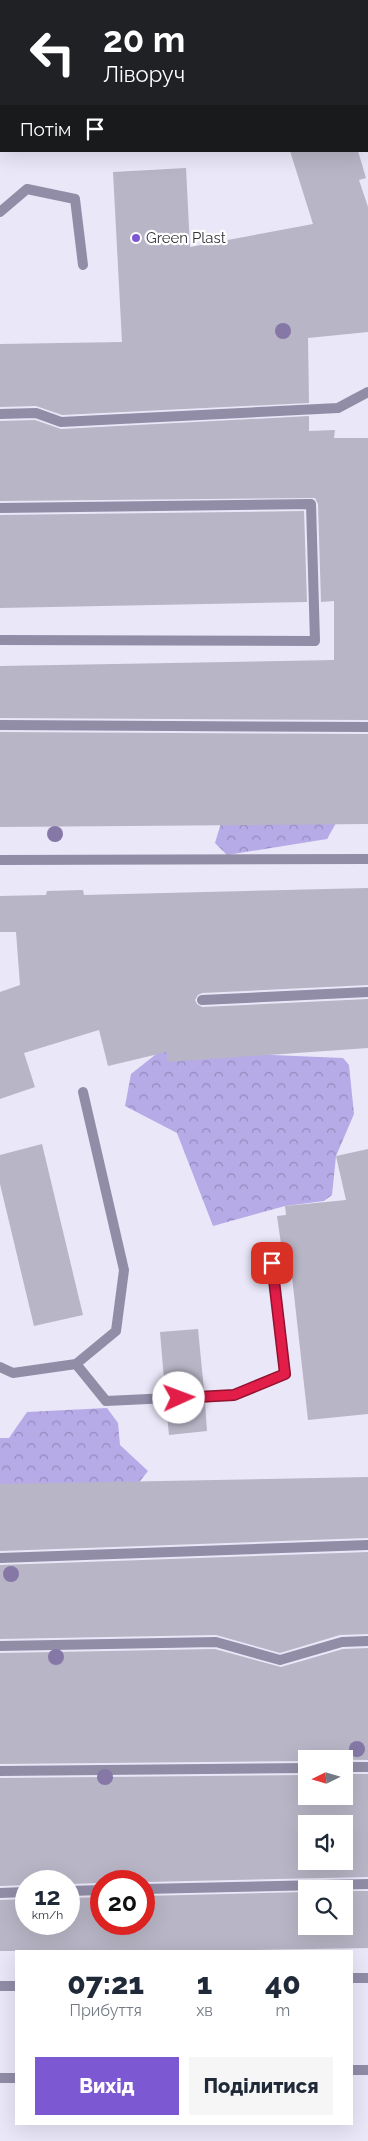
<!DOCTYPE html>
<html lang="uk">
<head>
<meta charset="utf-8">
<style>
  body { margin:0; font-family:Raleway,sans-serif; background:#f6f6f7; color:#1f2937; height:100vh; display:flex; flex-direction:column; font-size:19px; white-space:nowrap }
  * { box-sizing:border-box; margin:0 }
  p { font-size:16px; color:#747a83 }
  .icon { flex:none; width:28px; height:28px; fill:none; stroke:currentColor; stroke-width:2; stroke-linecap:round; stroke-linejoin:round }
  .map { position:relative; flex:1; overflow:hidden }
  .drawer { position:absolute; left:15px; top:1950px; width:338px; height:175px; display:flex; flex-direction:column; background:#fff; border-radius:0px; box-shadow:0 5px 20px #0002 }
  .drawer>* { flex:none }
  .hud { position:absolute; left:0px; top:0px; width:369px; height:152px; box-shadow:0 5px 20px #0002; background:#202124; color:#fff; overflow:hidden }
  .needle { width:32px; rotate:265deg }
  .tools { position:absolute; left:298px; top:1750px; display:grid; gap:10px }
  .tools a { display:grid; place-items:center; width:55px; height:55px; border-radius:0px; background:#fff; box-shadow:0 5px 20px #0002; font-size:25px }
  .speed { position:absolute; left:15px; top:1870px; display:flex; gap:10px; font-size:25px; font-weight:700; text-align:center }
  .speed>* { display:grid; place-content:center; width:65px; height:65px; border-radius:50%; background:#fff; box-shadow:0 5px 20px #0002; line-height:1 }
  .speed small { font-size:12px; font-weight:400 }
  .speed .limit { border:8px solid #d22; background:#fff; color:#111 }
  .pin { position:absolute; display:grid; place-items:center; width:42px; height:42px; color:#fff; margin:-21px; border-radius:10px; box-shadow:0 2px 8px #0006 }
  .me { position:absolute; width:55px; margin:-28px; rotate:88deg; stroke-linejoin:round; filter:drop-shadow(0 0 4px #0008) }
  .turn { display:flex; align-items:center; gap:18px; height:105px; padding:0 20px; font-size:22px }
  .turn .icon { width:65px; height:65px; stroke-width:2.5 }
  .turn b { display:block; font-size:35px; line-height:42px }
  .then { display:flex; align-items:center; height:48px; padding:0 20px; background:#0003; gap:10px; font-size:19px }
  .eta { display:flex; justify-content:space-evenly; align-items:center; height:85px; text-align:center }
  .eta b { font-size:30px; font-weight:800; line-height:35px }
  .button { display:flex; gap:10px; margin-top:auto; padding:10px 20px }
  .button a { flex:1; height:58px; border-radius:0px; background:#7c59d3; color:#fff; font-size:20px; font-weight:800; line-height:58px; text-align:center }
  .button a+a { background:#f6f6f7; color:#1f2937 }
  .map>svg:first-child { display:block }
  .forest { fill:url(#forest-crowns) }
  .building { fill:#b8b5c6; fill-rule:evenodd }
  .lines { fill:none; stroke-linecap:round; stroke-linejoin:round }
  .lane { stroke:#918da7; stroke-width:10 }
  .tree { fill:#8578a6 }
  .route-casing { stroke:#92132f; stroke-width:12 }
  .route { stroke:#e11d48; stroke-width:9 }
  .poi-dot { fill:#7c59d3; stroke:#fff; stroke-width:2 }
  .labels { text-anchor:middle; stroke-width:4.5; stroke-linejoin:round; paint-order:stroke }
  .poi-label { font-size:15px; fill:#35343a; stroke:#fff; text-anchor:start }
</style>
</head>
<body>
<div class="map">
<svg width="368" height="2141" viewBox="0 0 368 2141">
  <defs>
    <pattern id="forest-crowns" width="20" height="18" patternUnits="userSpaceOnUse" patternTransform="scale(1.25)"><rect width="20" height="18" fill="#b6aae7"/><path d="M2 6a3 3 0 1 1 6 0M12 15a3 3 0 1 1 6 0" fill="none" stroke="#958bbc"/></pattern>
  </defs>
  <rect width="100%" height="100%" fill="#eae7f9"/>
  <!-- forest -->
  <g class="forest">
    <path d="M0,0H171L1,1V111Z"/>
    <path d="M340,816L327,839L227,855L215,843L221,823Z"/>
    <path d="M187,1035L222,1053L343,1058L349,1065L354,1114L336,1156L332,1195L324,1201L285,1206L213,1226L177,1133L125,1106L131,1074L155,1055Z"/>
    <path d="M107,1408L118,1423L120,1445L148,1471L125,1500L0,1521V1438H9L27,1412Z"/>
  </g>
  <!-- building -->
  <g class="building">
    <path d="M290,151H358L366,178L359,180L368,207V332L308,338L309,403L62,415L36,406L0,407V344L122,342L113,172L186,168L190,247L313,224Z"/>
    <path d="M309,416V431L335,430L334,438H368V720L0,718V666L334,660V601L321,602L318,504L315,498L0,501V421L35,420L61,429Z"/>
    <path d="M304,511L307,602L0,608V515Z"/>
    <path d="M0,732L368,734V824L0,827Z"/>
    <path d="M368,888V985L202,993L198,995L195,1000L197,1004L202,1007L368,999V1048L167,1062V1052L108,1066L99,1030L24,1053L35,1087L0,1099V992L20,985L16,932H0V896L46,895L47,891L83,890L84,895Z"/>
    <path d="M42,1144L83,1315L34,1326L0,1184V1155Z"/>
    <path d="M368,1149V1414L308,1420L289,1250L282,1251L277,1216L286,1215L285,1206L346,1200L336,1156Z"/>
    <path d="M198,1329L204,1390L165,1391L160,1332Z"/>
    <path d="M205,1403L207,1431L169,1435L166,1405Z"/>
    <path d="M368,1477V1538L0,1551V1484Z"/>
    <path d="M368,1552V1634L340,1635L280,1653L216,1635L0,1639V1565Z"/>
    <path d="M368,1648V1760L306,1759V1761L0,1764V1653L215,1649L281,1667L343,1649Z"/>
    <path d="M344,1774H368V1877L144,1882L101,1881V1883L69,1884V1881H26V1885L0,1886V1778L306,1775V1796H344ZM306,1824H344V1861H306Z"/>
    <path d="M344,1891H368V1948L195,1951H0V1900L26,1899V1924H69V1898L101,1897V1924H144V1896L306,1892V1926H344Z"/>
  </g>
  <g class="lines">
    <!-- lane -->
    <g class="lane">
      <path d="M333,0L334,1"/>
      <path d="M368,70V71"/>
      <path d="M0,212L27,189L75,199L83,265"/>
      <path d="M0,414L36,413L61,422L338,408L368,392"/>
      <path d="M0,508L311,504L315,641L0,640"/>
      <path d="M0,725L368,727"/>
      <path d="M0,860L368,859"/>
      <path d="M202,1000L368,992"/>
      <path d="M76,1364L106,1401L233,1395L285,1374L272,1263"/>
      <path d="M0,1367L13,1373L76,1364L116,1331L124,1270L83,1092"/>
      <path d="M0,1558L368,1545"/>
      <path d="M0,1646L216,1642L280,1660L342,1642L368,1641"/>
      <path d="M344,1767H368"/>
      <path d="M0,1771L306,1768"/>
      <path d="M144,1889L368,1884"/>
      <path d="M69,1891L101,1890"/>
      <path d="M0,1893L26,1892"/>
      <path d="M351,1978H368"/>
      <path d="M0,1986H16"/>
      <path d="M351,2070H368"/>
      <path d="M0,2078H16"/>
    </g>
  </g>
  <!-- trees -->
  <g class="tree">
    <circle cx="283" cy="331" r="8"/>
    <circle cx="55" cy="834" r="8"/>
    <circle cx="11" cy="1574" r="8"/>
    <circle cx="56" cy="1657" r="8"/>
    <circle cx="357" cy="1749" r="8"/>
    <circle cx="105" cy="1777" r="8"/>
  </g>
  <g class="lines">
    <defs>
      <path id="route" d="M179,1398L234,1395L285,1374L272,1263"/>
    </defs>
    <!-- route casing -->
    <use href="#route" class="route-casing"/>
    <!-- route -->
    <use href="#route" class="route"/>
  </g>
  <!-- markers -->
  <circle class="poi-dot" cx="136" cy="238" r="5"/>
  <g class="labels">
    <!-- poi labels -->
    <g class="poi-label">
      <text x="146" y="243">Green Plast</text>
    </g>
  </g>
</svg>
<div class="tools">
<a><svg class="needle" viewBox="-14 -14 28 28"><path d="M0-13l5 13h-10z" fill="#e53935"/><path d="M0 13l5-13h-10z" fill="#747a83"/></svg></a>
<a><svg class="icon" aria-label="sound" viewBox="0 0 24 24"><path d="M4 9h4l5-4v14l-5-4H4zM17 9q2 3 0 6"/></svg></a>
<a><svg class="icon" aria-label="search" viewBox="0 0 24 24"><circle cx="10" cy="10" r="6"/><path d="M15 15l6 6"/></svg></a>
</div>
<div class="speed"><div>12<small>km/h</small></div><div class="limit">20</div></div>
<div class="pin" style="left:272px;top:1263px;background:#d93025"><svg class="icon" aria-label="arrive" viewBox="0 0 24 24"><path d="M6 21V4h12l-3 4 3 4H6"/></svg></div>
<svg class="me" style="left:179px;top:1398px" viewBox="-20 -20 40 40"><circle r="19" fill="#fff"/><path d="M0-13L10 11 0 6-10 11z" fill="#e11d48"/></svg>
<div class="hud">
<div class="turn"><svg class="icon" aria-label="left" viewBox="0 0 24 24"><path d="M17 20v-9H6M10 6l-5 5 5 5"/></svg><div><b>20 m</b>Ліворуч</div></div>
<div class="then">Потім<svg class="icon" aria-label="arrive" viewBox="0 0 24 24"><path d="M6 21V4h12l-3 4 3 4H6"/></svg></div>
</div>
<section class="drawer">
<div class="eta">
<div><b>07:21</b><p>Прибуття</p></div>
<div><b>1</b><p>хв</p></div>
<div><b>40</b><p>m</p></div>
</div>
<div class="button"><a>Вихід</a><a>Поділитися</a></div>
</section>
</div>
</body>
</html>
